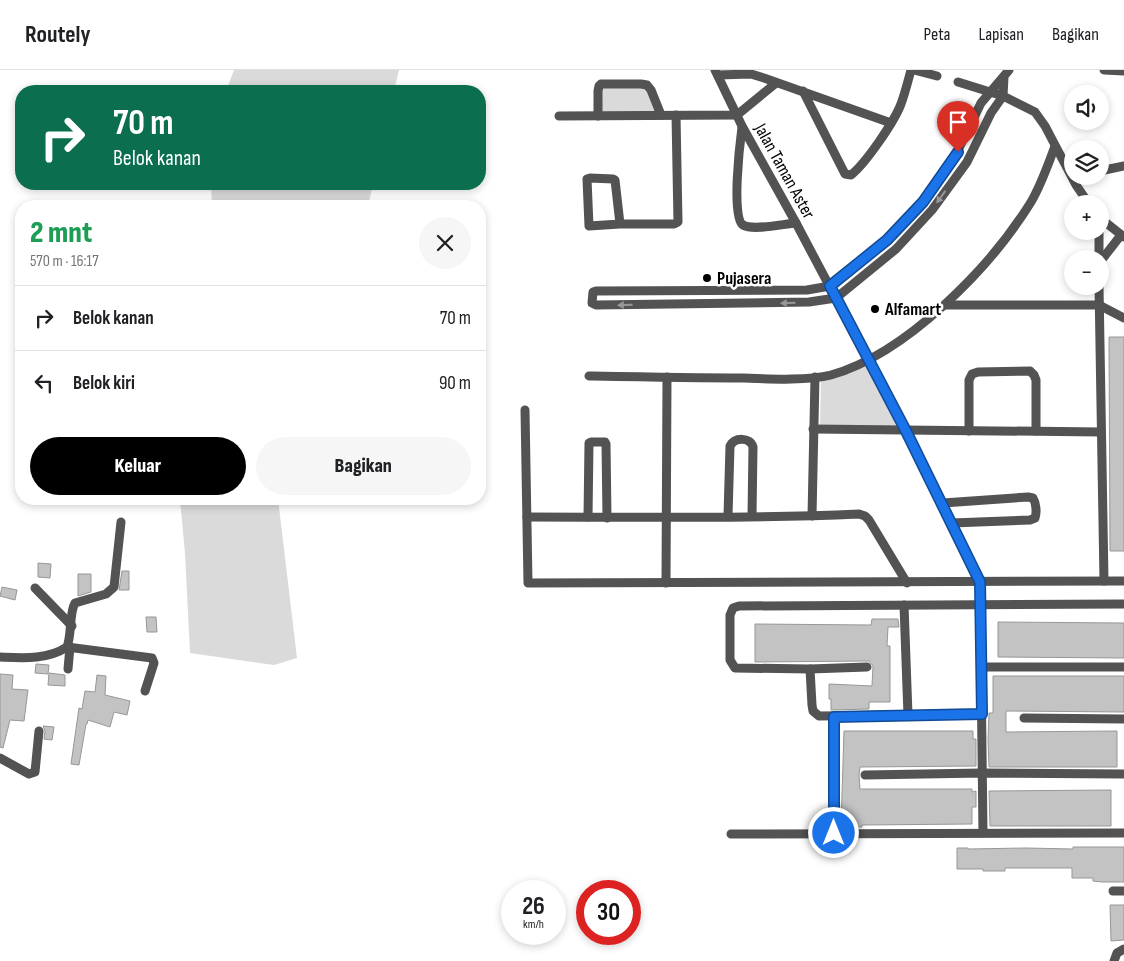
<!DOCTYPE html>
<html lang="id">
<head>
<meta charset="utf-8">
<style>
  body { margin:0; font-family:"Sofia Sans Condensed",sans-serif; background:#f6f6f6; color:#202124; height:100vh; display:flex; flex-direction:column; font-size:19px; white-space:nowrap }
  * { box-sizing:border-box; margin:0 }
  p { font-size:16px; color:#757577 }
  .icon { flex:none; width:28px; height:28px; fill:none; stroke:currentColor; stroke-width:2; stroke-linecap:round; stroke-linejoin:round }
  .map { position:relative; flex:1; overflow:hidden }
  .details { position:absolute; left:15px; top:130px; width:471px; height:305px; display:flex; flex-direction:column; background:#fff; border-radius:20px; box-shadow:0 2px 8px #0003 }
  .details>* { flex:none }
  .guide { position:absolute; left:15px; top:15px; width:471px; height:105px; border-radius:20px; box-shadow:0 2px 8px #0003; background:#0b6e4f; color:#fff; overflow:hidden }
  .buttons { position:absolute; left:1064px; top:15px; display:grid; gap:10px }
  .buttons a { display:grid; place-items:center; width:45px; height:45px; border-radius:50%; background:#fff; box-shadow:0 2px 8px #0003; font-size:25px }
  .speed { position:absolute; left:501px; top:810px; display:flex; gap:10px; font-size:25px; font-weight:700; text-align:center }
  .speed>* { display:grid; place-content:center; width:65px; height:65px; border-radius:50%; background:#fff; box-shadow:0 2px 8px #0003; line-height:1 }
  .speed small { font-size:12px; font-weight:400 }
  .speed .limit { border:8px solid #d22; background:#fff; color:#111 }
  .pin { position:absolute; display:grid; place-items:center; width:42px; height:42px; color:#fff; margin:-51px -21px; border-radius:50% 50% 50% 0; rotate:-45deg; box-shadow:0 0 5px #0007 }
  .pin .icon { rotate:45deg }
  .me { position:absolute; width:55px; margin:-28px; rotate:0deg; stroke-linejoin:round; filter:drop-shadow(0 0 4px #0008) }
  .turn { display:flex; align-items:center; gap:18px; height:105px; padding:0 15px; font-size:22px }
  .turn .icon { width:65px; height:65px; stroke-width:2.5 }
  .turn b { display:block; font-size:35px; line-height:42px }
  .round { display:grid; place-items:center; flex:none; width:52px; height:52px; border-radius:26px; background:#f6f6f6 }
  .overview { display:flex; align-items:center; justify-content:space-between; height:85px; padding:0 15px }
  h1 { font-size:30px; font-weight:800; line-height:38px; color:#1e9e55 }
  .cta { display:flex; gap:10px; margin-top:auto; padding:10px 15px }
  .cta a { flex:1; height:58px; border-radius:30px; background:#000; color:#fff; font-size:20px; font-weight:800; line-height:58px; text-align:center }
  .cta a+a { background:#f6f6f6; color:#202124 }
  ul { padding:0; list-style:none }
  li { display:flex; align-items:center; gap:15px; height:65px; padding:0 15px; border-top:1px solid #e0e0e0 }
  li div { flex:1 }
  li b { display:block; font-size:19px }
  li em { font-style:normal }
  header { display:flex; align-items:center; gap:30px; box-sizing:border-box; height:70px; padding:0 25px; background:#fff; border-bottom:1px solid #e0e0e0 }
  header strong { font-size:24px }
  nav { display:flex; gap:28px; margin-inline-start:auto; font-size:18px }
  .map>svg:first-child { display:block }
  .green { fill:#dadada }
  .building { fill:#c3c3c3; stroke:#979797 }
  .lines { fill:none; stroke-linecap:round; stroke-linejoin:round }
  .minor { stroke:#535353; stroke-width:9 }
  .oneway { fill:#989898 }
  .route-casing { stroke:#114b97; stroke-width:12 }
  .route { stroke:#1a73e8; stroke-width:9 }
  .poi-dot { fill:#000; stroke:#fff; stroke-width:2 }
  .labels { text-anchor:middle; stroke-width:5; stroke-linejoin:round; paint-order:stroke }
  .street-label { font-size:18px; fill:#000; stroke:#fff }
  .poi-label { font-size:18px; font-weight:bold; fill:#000; stroke:#fff; text-anchor:start }
</style>
</head>
<body>
<header>
<strong>Routely</strong>
<nav><a>Peta</a><a>Lapisan</a><a>Bagikan</a></nav>
</header>
<div class="map">
<svg width="1124" height="891" viewBox="0 0 1124 891">
  <rect width="100%" height="100%" fill="#fff"/>
  <!-- green -->
  <g class="green">
    <path d="M234,0H399L394,21H226Z"/>
    <path d="M646,16L659,44H601V17Z"/>
    <path d="M211,114H373L368,136H212Z"/>
    <path d="M868,292L904,358L820,356L821,308Z"/>
    <path d="M193,429H278L297,588L274,595L190,583L185,483L180,430Z"/>
  </g>
  <!-- building -->
  <g class="building">
    <path d="M1109,267H1124V481H1110Z"/>
    <path d="M38,493L51,494L50,508L38,507Z"/>
    <path d="M122,501H129V520H119Z"/>
    <path d="M78,504H91V522L78,526Z"/>
    <path d="M2,517L17,520L15,530L0,526Z"/>
    <path d="M146,547H156L157,562H147Z"/>
    <path d="M872,549H898L899,557H888L887,576H890V632H869V639L831,640V629H829V614L872,616L873,596L869,591L755,592V554L871,555Z"/>
    <path d="M998,552L1124,553V588L998,587Z"/>
    <path d="M36,594L49,595L48,604L35,603Z"/>
    <path d="M49,603L65,605V616L48,615Z"/>
    <path d="M0,604L13,605L12,619L28,620L24,651L10,650L3,678L0,677Z"/>
    <path d="M97,605L106,606L105,625L130,631L127,645L114,642L110,657L88,650L87,654H86L79,695L71,694L79,638L82,639L85,621L95,622Z"/>
    <path d="M993,606H1124V642L1006,641V662L1117,661V697H989L988,669L989,643H993Z"/>
    <path d="M43,656L54,657L52,670L44,669L45,661Z"/>
    <path d="M844,661H973V669H976V696L860,697L859,705L860,719H972V722L976,721V737H972V754L862,755V757H841Z"/>
    <path d="M1111,720V756H990L989,721Z"/>
    <path d="M1073,777H1124V812H1102L1093,811V808H1072V798H1005V801H983V799H957V778H968V779L1026,778L1073,779Z"/>
    <path d="M1110,835H1124V870L1111,871Z"/>
  </g>
  <g class="lines">
    <!-- minor -->
    <g class="minor">
      <path d="M715,0L742,56L796,153L906,361L980,512L983,763"/>
      <path d="M914,0L937,6"/>
      <path d="M1104,0L1124,1"/>
      <path d="M718,5L751,4L764,8L891,53"/>
      <path d="M1004,7L1003,26L991,43L967,92L932,140L896,179L836,228L809,232L596,235L592,233L593,222L596,221L807,220L830,216L887,170L923,131L957,82L981,33L1009,0"/>
      <path d="M958,12L1003,26L1035,42L1045,56L1076,115L1089,134"/>
      <path d="M803,21L845,104L851,105C866,93 894,52 901,34C905,23 908,11 911,0"/>
      <path d="M559,46L737,45L776,13"/>
      <path d="M598,46V21L599,16L601,14H641L647,15L651,20L661,45"/>
      <path d="M742,57C740,72 731,148 743,155C753,161 783,154 796,153"/>
      <path d="M1100,101L1124,96"/>
      <path d="M1100,148L1124,167"/>
      <path d="M620,154L615,110L613,109L590,108L587,109L589,156L620,154H674L678,152L676,45"/>
      <path d="M1099,161V189"/>
      <path d="M1100,192L1121,165"/>
      <path d="M1099,216L1104,511"/>
      <path d="M945,235H1099L1124,248"/>
      <path d="M589,306C641,307 692,308 744,308C770,309 807,311 831,305C906,284 991,197 1031,132C1041,115 1048,95 1055,76"/>
      <path d="M525,340L528,513L1124,511"/>
      <path d="M813,359L1101,362"/>
      <path d="M969,361V310L972,304L978,302L1030,301L1034,305L1036,310V361"/>
      <path d="M943,433L1028,427L1033,428C1036,433 1037,442 1035,448L1030,450L952,453"/>
      <path d="M728,446L730,376C735,367 750,367 753,377L752,446"/>
      <path d="M812,446L815,307"/>
      <path d="M527,447C637,447 749,449 859,444L865,446L869,450L907,513"/>
      <path d="M588,447L589,373L591,372H605L606,374L607,448"/>
      <path d="M666,513L667,307"/>
      <path d="M35,518L72,556"/>
      <path d="M904,535L908,645"/>
      <path d="M67,577L152,588L154,593L145,621"/>
      <path d="M0,587C23,588 47,590 67,577C72,564 69,543 75,533L106,524L114,517L121,452"/>
      <path d="M867,597L810,599L735,598L730,590V545L733,538L739,536L1124,534"/>
      <path d="M982,597H1124"/>
      <path d="M68,599L70,577"/>
      <path d="M810,599L812,635L813,641L819,646L982,644"/>
      <path d="M834,647V763"/>
      <path d="M1024,648L1124,649"/>
      <path d="M0,688L29,704L35,702L39,661"/>
      <path d="M865,705L982,703L1124,704"/>
      <path d="M731,764L1124,763"/>
      <path d="M1113,821H1124"/>
      <path d="M1114,891L1117,883L1124,879"/>
    </g>
  </g>
  <!-- one-way arrows -->
  <defs><path id="oneway-solid" d="M-6-.8H1V-3.2L6.5 0L1 3.2V.8H-6Z" transform="scale(1.25)"/></defs>
  <g class="oneway">
    <use href="#oneway-solid" transform="translate(941 127) rotate(126)"/>
    <use href="#oneway-solid" transform="translate(788 233) rotate(179)"/>
    <use href="#oneway-solid" transform="translate(625 235) rotate(179)"/>
  </g>
  <g class="lines">
    <defs>
      <path id="route" d="M834,763V647L982,644L980,512L906,361L830,216L887,170L923,132L958,82"/>
    </defs>
    <!-- route casing -->
    <use href="#route" class="route-casing"/>
    <!-- route -->
    <use href="#route" class="route"/>
  </g>
  <!-- markers -->
  <g class="poi-dot">
    <circle cx="707" cy="208" r="5"/>
    <circle cx="875" cy="239" r="5"/>
  </g>
  <g class="labels">
    <!-- street labels -->
    <g class="street-label">
      <text transform="translate(785 101) rotate(61)" y="6">Jalan Taman Aster</text>
    </g>
    <!-- poi labels -->
    <g class="poi-label">
      <text x="717" y="214">Pujasera</text>
      <text x="885" y="245">Alfamart</text>
    </g>
  </g>
</svg>
<div class="buttons">
<a><svg class="icon" aria-label="sound" viewBox="0 0 24 24"><path d="M4 9h4l5-4v14l-5-4H4zM17 9q2 3 0 6"/></svg></a>
<a><svg class="icon" aria-label="layers" viewBox="0 0 24 24"><path d="M12 4l9 5-9 5-9-5zM3 14l9 5 9-5"/></svg></a>
<a>+</a>
<a>−</a>
</div>
<div class="speed"><div>26<small>km/h</small></div><div class="limit">30</div></div>
<div class="pin" style="left:958px;top:82px;background:#d93025"><svg class="icon" aria-label="arrive" viewBox="0 0 24 24"><path d="M6 21V4h12l-3 4 3 4H6"/></svg></div>
<svg class="me" style="left:834px;top:763px" viewBox="-20 -20 40 40"><circle r="17" fill="#1a73e8" stroke="#fff" stroke-width="3"/><path d="M0-11L8 9 0 5-8 9z" fill="#fff"/></svg>
<div class="guide">
<div class="turn"><svg class="icon" aria-label="right" viewBox="0 0 24 24"><path d="M7 20v-9h11M14 6l5 5-5 5"/></svg><div><b>70 m</b>Belok kanan</div></div>
</div>
<section class="details">
<div class="overview"><div><h1>2 mnt</h1><p>570 m · 16:17</p></div><a class="round"><svg class="icon" aria-label="close" viewBox="0 0 24 24"><path d="M6 6l12 12M18 6L6 18"/></svg></a></div>
<ul>
<li><svg class="icon" aria-label="right" viewBox="0 0 24 24"><path d="M7 20v-9h11M14 6l5 5-5 5"/></svg><div><b>Belok kanan</b></div><em>70 m</em></li>
<li><svg class="icon" aria-label="left" viewBox="0 0 24 24"><path d="M17 20v-9H6M10 6l-5 5 5 5"/></svg><div><b>Belok kiri</b></div><em>90 m</em></li>
</ul>
<div class="cta"><a>Keluar</a><a>Bagikan</a></div>
</section>
</div>
</body>
</html>
